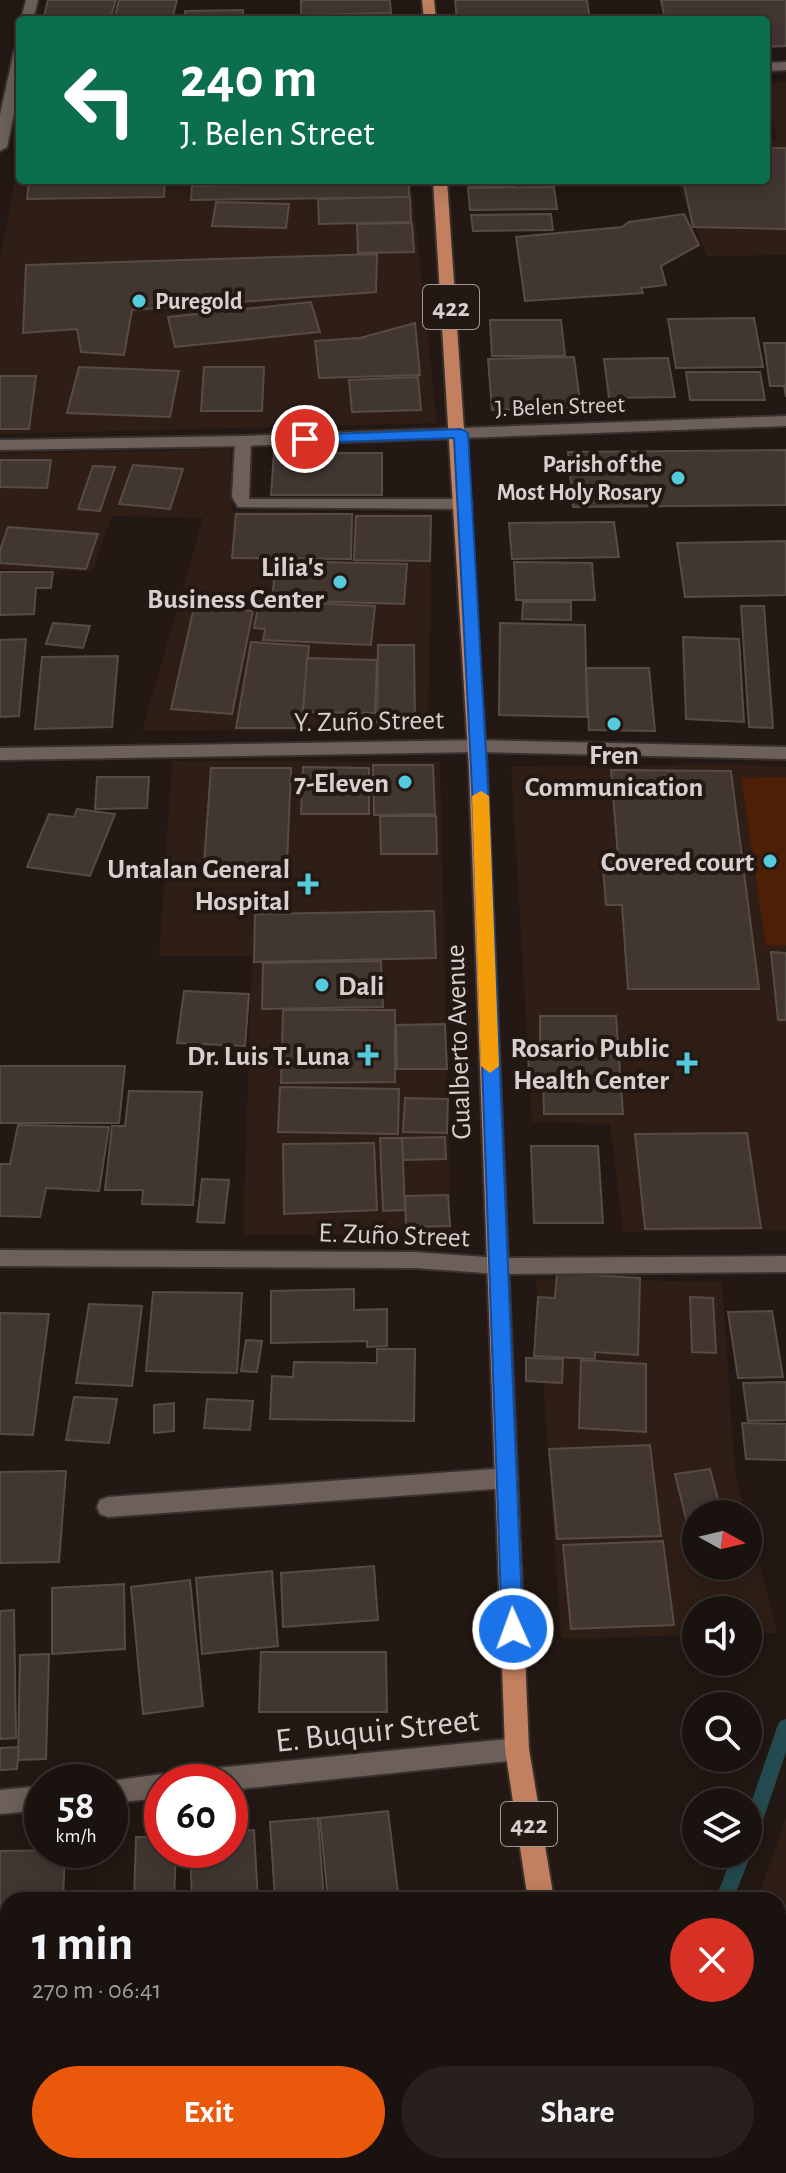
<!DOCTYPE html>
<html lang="en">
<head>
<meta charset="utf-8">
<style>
  body { margin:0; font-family:"Alegreya Sans",sans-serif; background:#27201c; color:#f1f3f6; height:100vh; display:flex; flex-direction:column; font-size:30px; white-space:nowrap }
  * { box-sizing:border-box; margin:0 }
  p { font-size:26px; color:#9f9e9e }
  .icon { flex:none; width:44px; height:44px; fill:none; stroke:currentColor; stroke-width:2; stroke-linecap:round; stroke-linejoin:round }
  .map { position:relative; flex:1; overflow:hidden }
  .drawer { position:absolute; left:0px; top:1892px; width:786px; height:282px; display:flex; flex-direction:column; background:#1a120e; border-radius:24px 24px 0 0; box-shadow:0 4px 20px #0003,0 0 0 2px #38322e }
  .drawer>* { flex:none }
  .top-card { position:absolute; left:16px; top:16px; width:754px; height:168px; border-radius:8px; box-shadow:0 4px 20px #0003,0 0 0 2px #38322e; background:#0b6e4f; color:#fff; overflow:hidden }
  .needle { width:52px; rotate:98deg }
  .controls { position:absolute; left:682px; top:1500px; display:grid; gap:16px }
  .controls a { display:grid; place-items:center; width:80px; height:80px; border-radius:50%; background:#1a120e; box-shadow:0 4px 20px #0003,0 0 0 2px #38322e; font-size:40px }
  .speed { position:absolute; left:24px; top:1764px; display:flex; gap:16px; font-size:40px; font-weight:700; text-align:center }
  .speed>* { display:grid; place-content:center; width:104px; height:104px; border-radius:50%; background:#1a120e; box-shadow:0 4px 20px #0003,0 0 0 2px #38322e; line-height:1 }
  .speed small { font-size:20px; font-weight:400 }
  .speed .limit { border:12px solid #d22; background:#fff; color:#111 }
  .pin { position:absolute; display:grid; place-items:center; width:68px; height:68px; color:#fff; margin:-34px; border:4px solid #fff; border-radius:50%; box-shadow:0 2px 8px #0007 }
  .me { position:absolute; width:88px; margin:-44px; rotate:358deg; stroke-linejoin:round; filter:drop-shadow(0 0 6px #0008) }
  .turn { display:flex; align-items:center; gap:28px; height:168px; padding:0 32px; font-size:36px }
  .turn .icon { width:104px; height:104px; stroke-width:2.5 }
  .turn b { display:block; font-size:56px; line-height:68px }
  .round { display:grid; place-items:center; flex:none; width:84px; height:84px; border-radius:42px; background:#27201c }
  .headline { display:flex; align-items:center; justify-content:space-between; height:136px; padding:0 32px }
  h1 { font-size:48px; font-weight:700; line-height:60px }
  .action { display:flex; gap:16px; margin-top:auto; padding:16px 32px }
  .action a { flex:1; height:92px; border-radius:48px; background:#ea580c; color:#fff; font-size:32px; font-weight:700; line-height:92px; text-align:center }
  .action a+a { background:#27201c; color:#f1f3f6 }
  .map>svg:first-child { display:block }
  .built { fill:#2e1e16 }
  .green { fill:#4c1f06 }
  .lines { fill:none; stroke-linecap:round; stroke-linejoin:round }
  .stream { fill:#244b51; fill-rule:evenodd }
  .building { fill:#423631; stroke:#574b45; stroke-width:2 }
  .lane-casing { stroke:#39312f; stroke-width:4 }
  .street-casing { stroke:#39312f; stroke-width:4 }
  .primary-casing { stroke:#39312f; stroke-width:4 }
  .lane { fill:#6d605a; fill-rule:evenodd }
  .street { fill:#6d605a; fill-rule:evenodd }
  .primary { fill:#c2805f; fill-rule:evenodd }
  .route { fill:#1a73e8; stroke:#114b97; stroke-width:2 }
  .slow { fill:#f59e0b }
  .poi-dot { fill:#54cadd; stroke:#231813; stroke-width:3 }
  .labels { text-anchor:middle; stroke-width:8; stroke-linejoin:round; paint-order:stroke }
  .far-poi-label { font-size:24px; font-weight:bold; fill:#d8d0cd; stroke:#231813; text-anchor:start }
  .far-street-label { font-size:24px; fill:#d8d0cd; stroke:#231813 }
  .shield { fill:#231813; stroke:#a29995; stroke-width:2 }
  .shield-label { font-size:26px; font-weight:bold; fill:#d8d0cd }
  .poi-label { font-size:28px; font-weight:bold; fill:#d8d0cd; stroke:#231813; text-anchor:end }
  .street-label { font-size:28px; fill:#d8d0cd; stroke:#231813 }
  .near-street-label { font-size:34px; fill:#d8d0cd; stroke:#231813 }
</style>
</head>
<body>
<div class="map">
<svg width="786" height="2173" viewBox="0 0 786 2173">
  <rect width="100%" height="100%" fill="#231813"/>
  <!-- built -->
  <g class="built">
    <path d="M786,82V255L707,256L676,180H766V140L776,139L766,83Z"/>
    <path d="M20,149V180H411L437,423L0,434V261Z"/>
    <path d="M230,449L232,511L432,514L428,730L142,731L203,518L112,516L93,571L0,569V454Z"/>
    <path d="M172,761L440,762L451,1235H243L252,956H159Z"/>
    <path d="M731,764L786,767V1230L623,1232L610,1124L532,1122L511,767Z"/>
    <path d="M536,1278L722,1282L735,1474L746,1514H696V1566H748V1523L778,1633L748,1634V1610H696V1635L561,1639Z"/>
    <path d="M786,1817V2173H758V2166H778V1900H757Z"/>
  </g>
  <!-- green -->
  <path class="green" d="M786,777V945L766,946L741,778Z"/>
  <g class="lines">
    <!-- stream -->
    <g class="stream">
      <path d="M786,1719V1752L757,1838L754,1844L748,1846V1812L777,1727L780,1721Z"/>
      <path d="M748,1848L751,1854L733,1900H715L733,1854H748Z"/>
      <path d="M714,2166H734L733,2173H713Z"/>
    </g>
  </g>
  <!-- building -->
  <g class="building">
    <path d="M48,0H116L110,20H43Z"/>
    <path d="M119,0H177L172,20H114Z"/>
    <path d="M301,0H390L391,13L301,15Z"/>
    <path d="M455,0H587L590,20H457Z"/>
    <path d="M661,0H786V46L766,47V20H665Z"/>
    <path d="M243,10V20H184L185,11Z"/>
    <path d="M391,14L392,20H311V16Z"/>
    <path d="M766,148H786V229L693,227L683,180H766Z"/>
    <path d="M29,180H165L164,197L27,199Z"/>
    <rect x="469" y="180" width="45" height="6"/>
    <path d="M409,182V197L191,200L192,186Z"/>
    <path d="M554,187L557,209L470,210L468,188Z"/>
    <path d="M410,197L411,222L319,224L318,199Z"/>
    <path d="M216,202L289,204L286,228L212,226Z"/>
    <path d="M551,214L553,230L473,231L471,215Z"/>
    <path d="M684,214L699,245L661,266L666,285L641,288L643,293L525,301L516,237L622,227L629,222Z"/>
    <path d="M412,223L414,252L358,253L357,224Z"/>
    <path d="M377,254L376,292L132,310L124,355L81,352L77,329L23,333L26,265Z"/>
    <path d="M311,302L320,332L175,347L168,317Z"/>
    <path d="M754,318L763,367L676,368L668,319Z"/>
    <path d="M490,320H561L565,356H492Z"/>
    <path d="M415,323L420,375L319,378L315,341L360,338Z"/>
    <path d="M764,343H786V397L784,386H770Z"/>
    <path d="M574,357L581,408L492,410L488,359Z"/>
    <path d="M668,358L675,397L609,398L604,359Z"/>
    <path d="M79,367L179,371L170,417L67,413Z"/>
    <path d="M204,367H264L262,411H201Z"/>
    <path d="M686,372H760L765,400H690Z"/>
    <path d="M0,376H36L29,429H0Z"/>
    <path d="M418,377L421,410L352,412L349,380Z"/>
    <path d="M786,450V505L573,507L568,452Z"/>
    <path d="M274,453H382V495H271Z"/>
    <path d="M0,460H51L47,488L0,487Z"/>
    <path d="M133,465L183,469L170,509L119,504Z"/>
    <path d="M93,466L115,467L100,511L78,509Z"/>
    <path d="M236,514H352L351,559L232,558Z"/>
    <path d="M356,516H431L430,561L354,560Z"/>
    <path d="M614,522L619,557L512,559L509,523Z"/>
    <path d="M8,527L98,534L86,569L0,563V550Z"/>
    <path d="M786,541V595L685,597L677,543Z"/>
    <path d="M276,561L407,564L404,604L272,600Z"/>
    <path d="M514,562L592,563L595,600H516Z"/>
    <path d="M0,572H53L51,588H36L34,614L0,615Z"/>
    <path d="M259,601L375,606L371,645L263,640L265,629L254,628Z"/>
    <path d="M523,602H571V620L522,619Z"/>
    <path d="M741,606H764L773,728L749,727Z"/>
    <path d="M194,607L253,611L232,714L171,709Z"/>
    <path d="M53,623L90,626L83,648L46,644Z"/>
    <path d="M500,623L585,625L587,717L499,715Z"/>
    <path d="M683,637L739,639L744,722L686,719Z"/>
    <path d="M26,639L19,716L0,717V640Z"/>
    <path d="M251,642L309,646L301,728H236Z"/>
    <path d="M378,645H414L415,724H377Z"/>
    <path d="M118,656L112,727L35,729L42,657Z"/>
    <path d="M307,658L377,660L375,713L303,712Z"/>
    <path d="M586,668H649L655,731L589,730Z"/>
    <path d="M373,765H433L435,814L374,815Z"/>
    <path d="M303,767L369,768V814H301Z"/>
    <path d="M211,768H291L287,863L204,864Z"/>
    <path d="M611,770L731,771L759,989H628L622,905H606L602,856H618Z"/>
    <path d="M97,777H149L147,808L95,809Z"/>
    <path d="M77,809L115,814L90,876L27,867L49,814L74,817Z"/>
    <path d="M380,816H436L437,854H381Z"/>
    <path d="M434,911L436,958L254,962L255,914Z"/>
    <path d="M771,952L786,953V1020H778Z"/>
    <path d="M381,961L383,1007L262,1009L263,963Z"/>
    <path d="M184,991L249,994L245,1046L177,1043Z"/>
    <path d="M283,1010H395V1082L281,1083Z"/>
    <path d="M540,1016H616L623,1114H544L543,1076H529L528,1050H540Z"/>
    <path d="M445,1024L447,1069H397L396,1025Z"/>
    <path d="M0,1066H125L119,1123H0Z"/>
    <path d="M280,1087L399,1089L398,1134L278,1132Z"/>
    <path d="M129,1091L202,1092L193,1205L142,1204L143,1190H105L112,1126H125Z"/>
    <path d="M405,1098L448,1099L447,1133L403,1132Z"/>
    <path d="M18,1125L109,1127L99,1191L46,1188L40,1217L0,1216V1164H10Z"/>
    <path d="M747,1133L761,1228L645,1229L635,1134Z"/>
    <path d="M445,1137L446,1159L403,1160L402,1138Z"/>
    <path d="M380,1138H402L405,1210L383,1211Z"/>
    <path d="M374,1143L377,1210L284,1214L283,1144Z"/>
    <path d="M531,1146H598L603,1223H534Z"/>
    <path d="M202,1179L229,1180L224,1223L197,1222Z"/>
    <path d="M448,1195L450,1226L406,1227L405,1196Z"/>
    <path d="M557,1273L640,1278L638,1355L595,1352V1359L534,1356L538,1297L555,1298Z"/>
    <path d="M354,1289V1310L387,1309V1346L367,1347V1341L271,1343V1291Z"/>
    <path d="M153,1292L242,1293L237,1373L146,1371Z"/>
    <path d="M690,1297L713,1298L716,1353L692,1352Z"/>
    <path d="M89,1304L142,1306L132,1386L76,1383Z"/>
    <path d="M772,1311L783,1377L738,1378L728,1312Z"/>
    <path d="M0,1313L49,1314L33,1435L0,1434Z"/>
    <path d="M246,1340L262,1341L257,1372L241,1371Z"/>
    <path d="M377,1349H415L414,1421L270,1419L272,1376L293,1377L294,1362L377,1363Z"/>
    <path d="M526,1358L563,1359L562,1383L526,1381Z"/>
    <path d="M581,1360L646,1364V1432L579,1428Z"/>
    <path d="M786,1382V1420L748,1421L743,1383Z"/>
    <path d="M74,1397L117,1399L109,1443L66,1440Z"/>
    <path d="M207,1399L253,1401L250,1430L204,1428Z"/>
    <path d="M174,1403V1431L154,1433V1405Z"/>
    <path d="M742,1423L786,1424V1460L746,1459Z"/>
    <path d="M650,1445L661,1536L557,1539L549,1449Z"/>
    <path d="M710,1469L722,1514H696V1518L686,1519L675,1474Z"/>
    <path d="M66,1471L59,1562L0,1563V1472Z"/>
    <path d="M663,1541L674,1625L571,1629L563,1545Z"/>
    <path d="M374,1566L378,1620L283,1627L281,1573Z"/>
    <path d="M272,1571L278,1646L202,1654L196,1578Z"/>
    <path d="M190,1580L203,1706L143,1714L131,1587Z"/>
    <path d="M124,1584L125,1649L52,1654V1588Z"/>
    <path d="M14,1610L16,1738L0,1739V1611Z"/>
    <path d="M261,1652H386L387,1712H259Z"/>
    <path d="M49,1654L46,1759L18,1760L20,1655Z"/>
    <path d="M19,1747L17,1769L0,1770V1748Z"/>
    <path d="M388,1811L399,1900H328L320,1818Z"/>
    <path d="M318,1818L324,1900H275L270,1822Z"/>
    <path d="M254,1830L258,1900H192L190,1850H230V1832Z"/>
    <path d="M136,1837H162V1850H176L174,1900H134Z"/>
    <path d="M65,1850L63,1900H8V1972H0V1851Z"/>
  </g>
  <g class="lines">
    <defs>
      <g id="lane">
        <path d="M243,436L251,441L249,499H464L472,504L464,509L238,507L232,497L235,441Z"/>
        <path d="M507,1468L515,1471L518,1478L515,1485L507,1488L108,1517L100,1514L97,1507L100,1500L108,1497Z"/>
        <path d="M142,2166H194L191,2173H139Z"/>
      </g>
      <g id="street">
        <path d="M26,0H38L33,20H21Z"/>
        <path d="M20,47V83L7,147L0,151V115L14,51Z"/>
        <path d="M786,62V70L766,71V63Z"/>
        <path d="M786,416V426L243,446L0,450V440L243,436Z"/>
        <path d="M478,740L786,747V759L478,752L0,760V748Z"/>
        <path d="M0,1250L415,1252L499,1258L786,1256V1272L499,1274L415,1268L0,1266Z"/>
        <path d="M517,1738L526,1741L529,1749L526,1757L517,1760L230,1790V1782H184L187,1774L196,1770Z"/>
        <path d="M162,1774L173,1782H162V1798L110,1803V1782H103Z"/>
        <path d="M42,1786V1810L0,1814V1790Z"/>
      </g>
      <g id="primary">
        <path d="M422,0H434L436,20H424Z"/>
        <path d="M433,180H447L487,768L529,1749L554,1900H528L505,1749L469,768Z"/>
        <path d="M589,2166H617L620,2173H592Z"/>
      </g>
    </defs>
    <!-- lane casing -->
    <use href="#lane" class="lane-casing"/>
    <!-- street casing -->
    <use href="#street" class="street-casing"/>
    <!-- primary casing -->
    <use href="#primary" class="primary-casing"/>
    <!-- lane -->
    <use href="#lane" class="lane"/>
    <!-- street -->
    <use href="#street" class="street"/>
    <!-- primary -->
    <use href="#primary" class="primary"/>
  </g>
  <!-- route -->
  <path class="route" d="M461,429L468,433L489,807L523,1629L520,1635L513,1638L505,1635L502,1629L473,807L454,438L305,443L298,439L305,435Z"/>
  <!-- slow -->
  <path class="slow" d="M481,791L489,796L499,1066L490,1073L481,1066L472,796Z"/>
  <!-- markers -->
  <g class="poi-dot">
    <circle cx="139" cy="301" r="8"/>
    <circle cx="678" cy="478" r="8"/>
    <circle cx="340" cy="582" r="8"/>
    <circle cx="614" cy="724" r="8"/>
    <circle cx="405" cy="782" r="8"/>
    <circle cx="770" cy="861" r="8"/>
    <path d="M304 872h8v8h8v8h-8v8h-8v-8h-8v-8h8z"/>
    <circle cx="322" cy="985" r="8"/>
    <path d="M364 1043h8v8h8v8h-8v8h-8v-8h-8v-8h8z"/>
    <path d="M683 1051h8v8h8v8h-8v8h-8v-8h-8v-8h8z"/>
  </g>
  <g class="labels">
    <!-- far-poi labels -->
    <g class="far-poi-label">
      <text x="155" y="309">Puregold</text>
      <text x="662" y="472" text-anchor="end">Parish of the<tspan x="662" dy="28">Most Holy Rosary</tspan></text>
    </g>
    <!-- far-street labels -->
    <g class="far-street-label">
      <text transform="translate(560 406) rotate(-2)" y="8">J. Belen Street</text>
    </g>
    <!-- shield labels -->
    <g class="shield">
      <rect x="423" y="285" width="56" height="44" rx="6"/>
      <rect x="501" y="1802" width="56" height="44" rx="6"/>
    </g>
    <g class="shield-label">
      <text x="451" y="316">422</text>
      <text x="529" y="1833">422</text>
    </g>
    <!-- poi labels -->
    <g class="poi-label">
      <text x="324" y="576">Lilia's<tspan x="324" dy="32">Business Center</tspan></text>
      <text x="614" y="764" text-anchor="middle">Fren<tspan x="614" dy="32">Communication</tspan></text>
      <text x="389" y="792">7-Eleven</text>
      <text x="754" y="871">Covered court</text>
      <text x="290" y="878">Untalan General<tspan x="290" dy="32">Hospital</tspan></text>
      <text x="338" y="995" text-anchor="start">Dali</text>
      <text x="669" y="1057">Rosario Public<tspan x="669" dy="32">Health Center</tspan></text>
      <text x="350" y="1065">Dr. Luis T. Luna</text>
    </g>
    <!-- street labels -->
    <g class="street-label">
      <text transform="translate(369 720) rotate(-1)" y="10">Y. Zuño Street</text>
      <text transform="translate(457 1042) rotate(-92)" y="10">Gualberto Avenue</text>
      <text transform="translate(394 1234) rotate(2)" y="10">E. Zuño Street</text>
    </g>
    <!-- near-street labels -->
    <g class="near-street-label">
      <text transform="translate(377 1729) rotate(-6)" y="12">E. Buquir Street</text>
    </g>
  </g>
</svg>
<div class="controls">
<a><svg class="needle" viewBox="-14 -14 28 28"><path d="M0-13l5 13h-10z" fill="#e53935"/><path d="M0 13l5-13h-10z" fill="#9f9e9e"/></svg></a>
<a><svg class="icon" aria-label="sound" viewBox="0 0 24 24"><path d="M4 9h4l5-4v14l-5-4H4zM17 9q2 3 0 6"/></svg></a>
<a><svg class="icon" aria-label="search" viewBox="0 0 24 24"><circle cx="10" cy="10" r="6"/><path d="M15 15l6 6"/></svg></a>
<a><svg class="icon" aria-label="layers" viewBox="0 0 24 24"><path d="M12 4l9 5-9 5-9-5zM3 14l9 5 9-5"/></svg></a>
</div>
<div class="speed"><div>58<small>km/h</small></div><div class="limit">60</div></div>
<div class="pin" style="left:305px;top:439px;background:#d93025"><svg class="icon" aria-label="arrive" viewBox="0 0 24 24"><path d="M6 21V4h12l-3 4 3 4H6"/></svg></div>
<svg class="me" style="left:513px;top:1629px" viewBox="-20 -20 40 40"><circle r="17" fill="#1a73e8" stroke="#fff" stroke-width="3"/><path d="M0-11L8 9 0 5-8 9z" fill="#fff"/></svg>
<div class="top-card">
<div class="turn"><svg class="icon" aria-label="left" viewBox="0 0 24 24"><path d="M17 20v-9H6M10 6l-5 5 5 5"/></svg><div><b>240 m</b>J. Belen Street</div></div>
</div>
<section class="drawer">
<div class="headline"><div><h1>1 min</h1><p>270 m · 06:41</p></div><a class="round" style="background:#d93025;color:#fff"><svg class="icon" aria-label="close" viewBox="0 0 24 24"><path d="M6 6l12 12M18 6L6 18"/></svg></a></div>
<div class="action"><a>Exit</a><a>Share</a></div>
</section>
</div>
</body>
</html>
